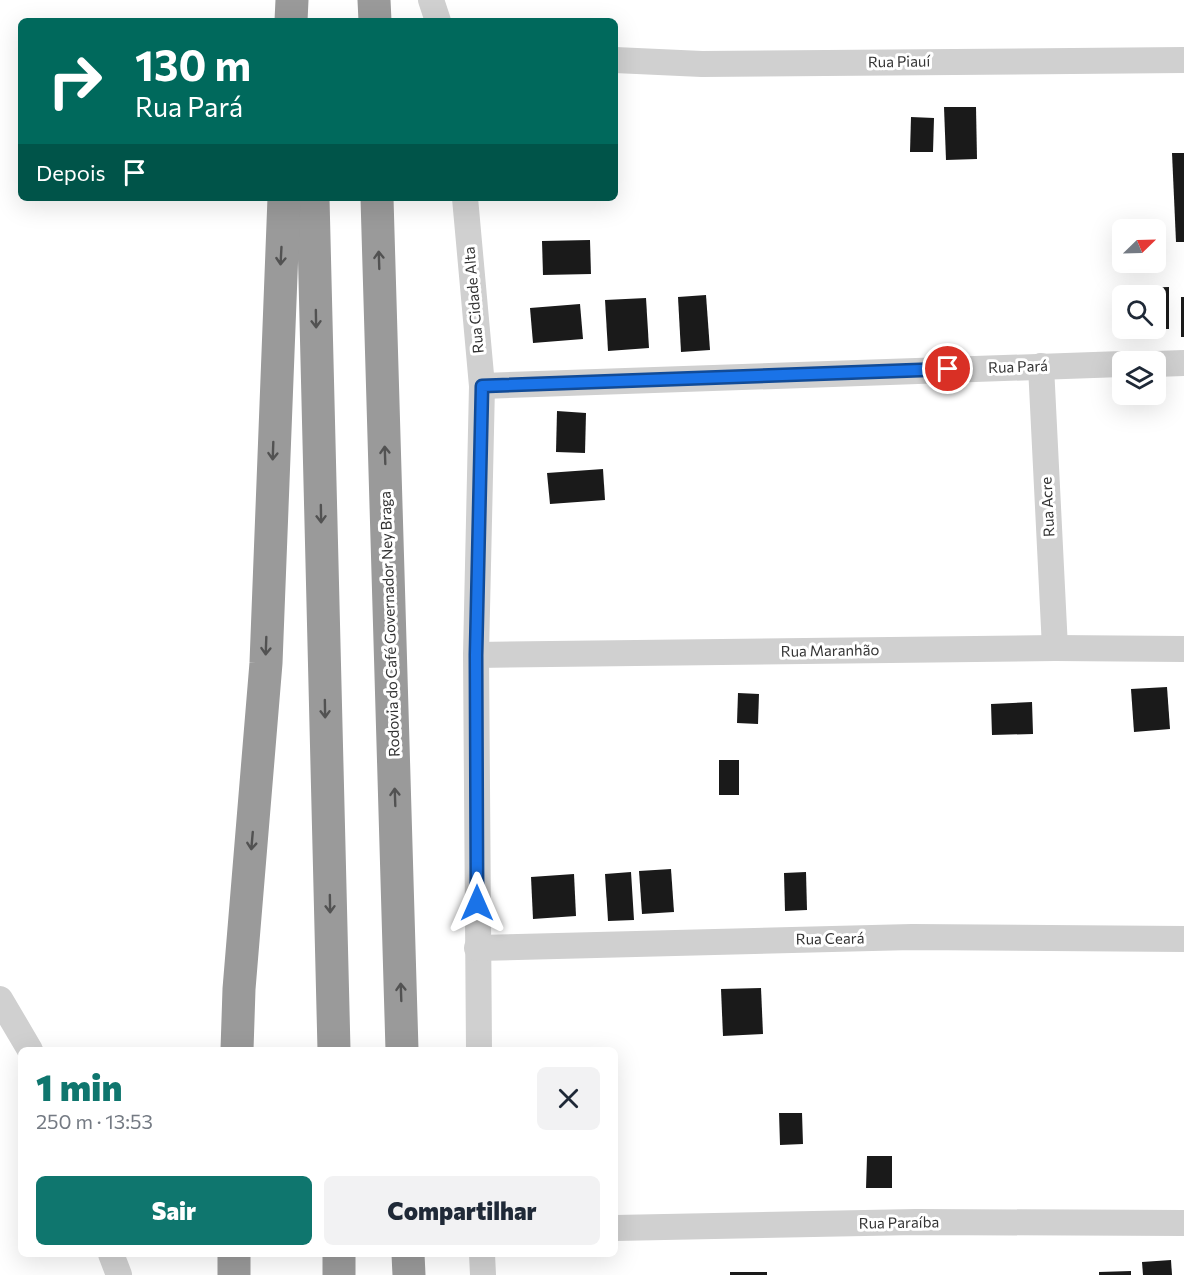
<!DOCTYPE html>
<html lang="pt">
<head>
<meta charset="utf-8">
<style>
  body { margin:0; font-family:Commissioner,sans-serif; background:#f2f2f3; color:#1f2937; height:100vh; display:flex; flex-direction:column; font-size:22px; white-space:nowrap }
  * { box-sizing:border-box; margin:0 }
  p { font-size:20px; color:#747a83 }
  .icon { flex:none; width:33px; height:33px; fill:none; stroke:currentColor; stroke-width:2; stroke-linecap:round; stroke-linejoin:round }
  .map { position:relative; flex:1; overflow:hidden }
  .side { position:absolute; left:18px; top:1047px; width:600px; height:210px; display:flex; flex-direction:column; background:#fff; border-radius:9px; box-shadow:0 6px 24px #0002 }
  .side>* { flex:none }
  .guide { position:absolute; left:18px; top:18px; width:600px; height:183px; border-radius:9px; box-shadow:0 6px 24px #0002; background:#00695c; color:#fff; overflow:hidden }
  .needle { width:39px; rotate:67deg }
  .buttons { position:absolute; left:1112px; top:219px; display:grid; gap:12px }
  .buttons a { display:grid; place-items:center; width:54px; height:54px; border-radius:9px; background:#fff; box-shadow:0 6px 24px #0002; font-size:30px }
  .pin { position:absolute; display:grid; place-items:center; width:51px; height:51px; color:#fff; margin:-26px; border:3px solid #fff; border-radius:50%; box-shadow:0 2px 6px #0007 }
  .me { position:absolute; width:66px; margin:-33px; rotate:0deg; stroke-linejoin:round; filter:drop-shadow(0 0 4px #0008) }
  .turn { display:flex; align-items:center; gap:21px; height:126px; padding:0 18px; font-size:27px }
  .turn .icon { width:78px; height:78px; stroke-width:2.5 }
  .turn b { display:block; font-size:42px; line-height:51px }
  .then { display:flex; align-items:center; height:57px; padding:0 18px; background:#0003; gap:12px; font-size:22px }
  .round { display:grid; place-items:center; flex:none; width:63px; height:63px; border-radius:9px; background:#f2f2f3 }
  .overview { display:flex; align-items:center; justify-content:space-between; height:102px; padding:0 18px }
  h1 { font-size:36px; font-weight:800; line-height:45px; color:#0f766e }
  .cta { display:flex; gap:12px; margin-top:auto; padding:12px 18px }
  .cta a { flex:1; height:69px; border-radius:9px; background:#0f766e; color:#fff; font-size:24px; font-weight:800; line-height:69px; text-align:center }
  .cta a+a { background:#f2f2f3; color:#1f2937 }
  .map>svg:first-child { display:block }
  .building { fill:#1a1a1a }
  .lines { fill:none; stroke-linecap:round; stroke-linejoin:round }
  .street { stroke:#d0d0d0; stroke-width:26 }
  .highway { stroke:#9a9a9a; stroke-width:33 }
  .oneway { stroke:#525252 }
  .route-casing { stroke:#114b97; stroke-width:15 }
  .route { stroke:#1a73e8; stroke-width:10 }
  .labels { text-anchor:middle; stroke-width:6; stroke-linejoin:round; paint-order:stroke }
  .street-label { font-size:15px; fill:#333; stroke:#fff }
</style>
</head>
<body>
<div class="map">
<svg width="1184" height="1275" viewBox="0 0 1184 1275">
  <rect width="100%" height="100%" fill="#fff"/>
  <!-- building -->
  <g class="building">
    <path d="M944,107H976L977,159L946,160Z"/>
    <path d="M911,117L934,118L933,152H910Z"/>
    <path d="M1172,153H1184V242H1176Z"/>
    <path d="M590,240L591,274L543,275L542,241Z"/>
    <path d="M1169,287V329H1155V296H1128V288Z"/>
    <path d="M706,295L710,350L681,352L678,297Z"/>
    <rect x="1181" y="297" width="3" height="40"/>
    <path d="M646,298L649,348L608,351L605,300Z"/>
    <path d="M580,304L583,339L533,343L530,308Z"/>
    <path d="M557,411L586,413L585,453L556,452Z"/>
    <path d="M603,469L605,500L550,504L547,473Z"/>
    <path d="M1167,687L1170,729L1134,732L1131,689Z"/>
    <path d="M738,693L759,694L758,724L737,723Z"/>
    <path d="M1032,702L1033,734L992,735L991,704Z"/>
    <rect x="719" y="760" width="20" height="35"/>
    <path d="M671,869L674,912L642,914L639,871Z"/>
    <path d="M631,872L634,920L608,921L605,874Z"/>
    <path d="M806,872L807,910L785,911L784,873Z"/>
    <path d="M574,874L576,916L533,919L531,877Z"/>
    <path d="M761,988L763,1034L723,1036L721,989Z"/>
    <path d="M779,1113H802L803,1144L780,1145Z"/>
    <path d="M867,1156H892V1188H866Z"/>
    <path d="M1171,1260L1172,1275H1143L1142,1262Z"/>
    <path d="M1131,1271V1275H1099V1272Z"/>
    <rect x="730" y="1272" width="37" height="3"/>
  </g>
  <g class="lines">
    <!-- street -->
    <g class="street">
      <path d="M431,0L438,21"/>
      <path d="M615,60L702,64L1184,60"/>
      <path d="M465,198L482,386L476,655L479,1050"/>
      <path d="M1155,364L1184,363"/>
      <path d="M1041,366L1055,648"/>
      <path d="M482,386L1122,364"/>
      <path d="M476,655L1055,648L1184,649"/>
      <path d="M477,948L912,937L1184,939"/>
      <path d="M0,999L30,1050"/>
      <path d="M615,1228L916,1222L1184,1223"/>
      <path d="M111,1254L119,1275"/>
      <path d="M482,1254L483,1275"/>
    </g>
    <!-- highway -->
    <g class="highway">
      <path d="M374,0L375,21"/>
      <path d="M291,21L292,0"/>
      <path d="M313,198L334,1050"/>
      <path d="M377,198L402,1050"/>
      <path d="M237,1050L239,989L266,663L284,198"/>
      <path d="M339,1254V1275"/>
      <path d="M408,1254L409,1275"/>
      <path d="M234,1275V1254"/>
    </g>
  </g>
  <!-- one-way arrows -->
  <defs><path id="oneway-shaft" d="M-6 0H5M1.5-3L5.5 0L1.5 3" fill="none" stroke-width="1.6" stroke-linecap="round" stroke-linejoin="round" transform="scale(1.5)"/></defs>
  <g class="oneway">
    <use href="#oneway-shaft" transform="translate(281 256) rotate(93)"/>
    <use href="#oneway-shaft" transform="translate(379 260) rotate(-92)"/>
    <use href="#oneway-shaft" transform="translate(316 319) rotate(89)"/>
    <use href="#oneway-shaft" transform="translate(273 451) rotate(92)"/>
    <use href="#oneway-shaft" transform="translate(385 455) rotate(-92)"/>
    <use href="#oneway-shaft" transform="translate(321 514) rotate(89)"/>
    <use href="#oneway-shaft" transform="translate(266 646) rotate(92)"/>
    <use href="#oneway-shaft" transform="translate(325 709) rotate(89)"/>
    <use href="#oneway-shaft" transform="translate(395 797) rotate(-92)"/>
    <use href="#oneway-shaft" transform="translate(252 841) rotate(95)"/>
    <use href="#oneway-shaft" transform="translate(330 904) rotate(89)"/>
    <use href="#oneway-shaft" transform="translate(401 992) rotate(-92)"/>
  </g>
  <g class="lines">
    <defs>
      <path id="route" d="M477,903L476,655L482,386L948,369"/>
    </defs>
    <!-- route casing -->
    <use href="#route" class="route-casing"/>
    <!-- route -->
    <use href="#route" class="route"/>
  </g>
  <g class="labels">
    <!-- street labels -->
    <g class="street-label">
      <text transform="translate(899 62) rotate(-1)" y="5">Rua Piauí</text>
      <text transform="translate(474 300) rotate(-95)" y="5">Rua Cidade Alta</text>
      <text transform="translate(1018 367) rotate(-2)" y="5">Rua Pará</text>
      <text transform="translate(1048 507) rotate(-93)" y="5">Rua Acre</text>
      <text transform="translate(390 624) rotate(-92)" y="5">Rodovia do Café Governador Ney Braga</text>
      <text transform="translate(830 651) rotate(-1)" y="5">Rua Maranhão</text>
      <text transform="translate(830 939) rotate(-1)" y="5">Rua Ceará</text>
      <text transform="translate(899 1223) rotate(-1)" y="5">Rua Paraíba</text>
    </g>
  </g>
</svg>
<div class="buttons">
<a><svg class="needle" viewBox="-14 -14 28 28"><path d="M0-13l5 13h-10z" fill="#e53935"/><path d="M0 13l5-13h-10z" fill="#747a83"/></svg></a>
<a><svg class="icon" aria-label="search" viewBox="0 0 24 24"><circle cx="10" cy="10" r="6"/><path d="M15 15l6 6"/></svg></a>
<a><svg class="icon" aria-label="layers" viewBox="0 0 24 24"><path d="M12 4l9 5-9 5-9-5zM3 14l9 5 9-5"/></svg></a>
</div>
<div class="pin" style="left:948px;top:369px;background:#d93025"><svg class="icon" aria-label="arrive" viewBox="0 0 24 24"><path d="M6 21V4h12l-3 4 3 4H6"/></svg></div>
<svg class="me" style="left:477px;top:903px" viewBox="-20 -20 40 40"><path d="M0-17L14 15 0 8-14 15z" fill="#1a73e8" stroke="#fff" stroke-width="4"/></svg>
<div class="guide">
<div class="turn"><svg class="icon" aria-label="right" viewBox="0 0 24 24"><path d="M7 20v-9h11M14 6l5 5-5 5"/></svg><div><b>130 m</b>Rua Pará</div></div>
<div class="then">Depois<svg class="icon" aria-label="arrive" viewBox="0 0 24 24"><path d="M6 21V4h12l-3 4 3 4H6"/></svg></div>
</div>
<section class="side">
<div class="overview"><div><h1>1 min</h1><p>250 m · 13:53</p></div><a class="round"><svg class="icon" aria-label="close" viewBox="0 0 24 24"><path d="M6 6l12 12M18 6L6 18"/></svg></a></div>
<div class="cta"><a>Sair</a><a>Compartilhar</a></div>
</section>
</div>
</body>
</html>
